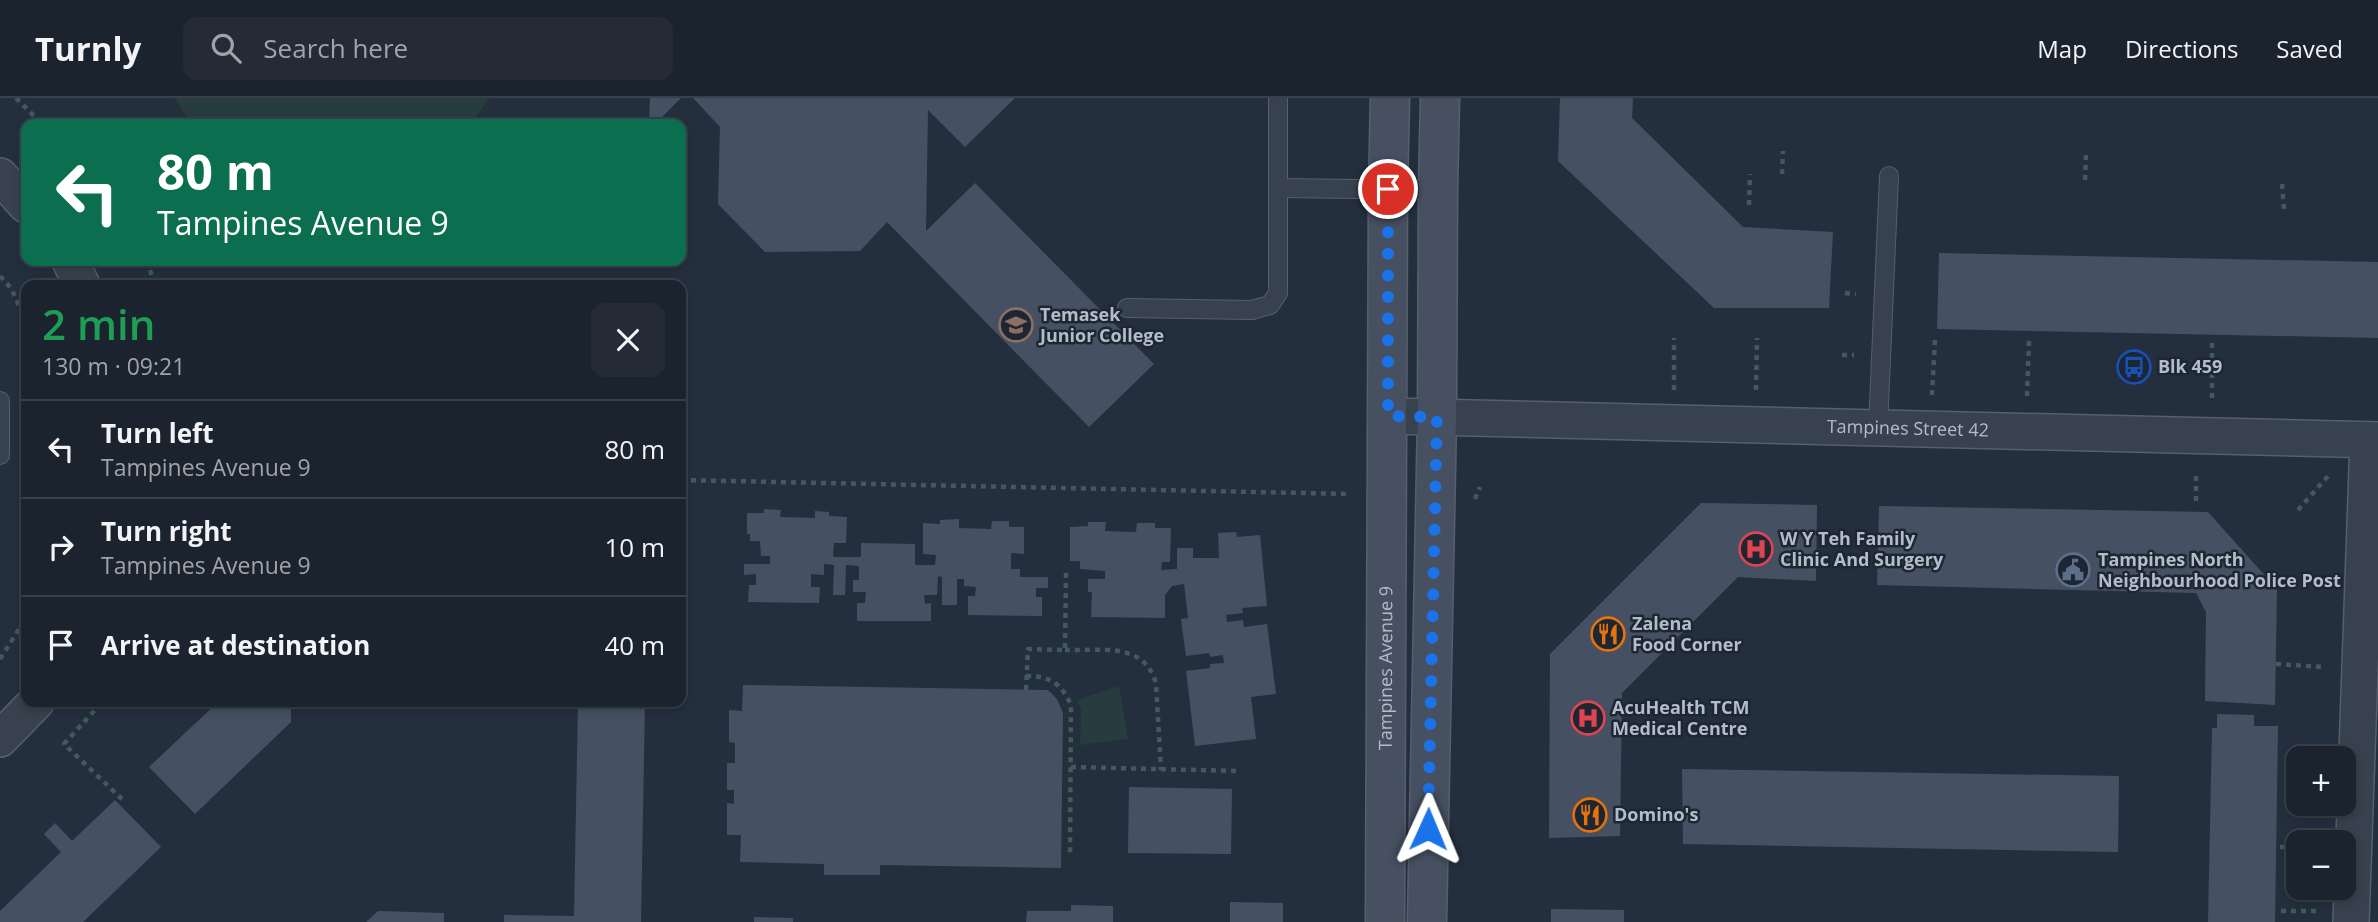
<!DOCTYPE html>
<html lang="en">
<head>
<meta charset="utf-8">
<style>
  body { margin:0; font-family:"Open Sans",sans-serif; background:#242b36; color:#f1f3f6; height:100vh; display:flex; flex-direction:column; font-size:26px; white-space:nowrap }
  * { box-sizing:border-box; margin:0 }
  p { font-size:23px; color:#a0a4aa }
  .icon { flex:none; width:38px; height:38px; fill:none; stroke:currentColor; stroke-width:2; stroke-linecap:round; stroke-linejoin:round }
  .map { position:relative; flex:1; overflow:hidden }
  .sheet { position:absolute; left:21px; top:182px; width:665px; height:427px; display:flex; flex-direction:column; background:#1b232e; border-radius:14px; box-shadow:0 4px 10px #0003,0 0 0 2px #39404a }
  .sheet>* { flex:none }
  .hud { position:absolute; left:21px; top:21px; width:665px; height:147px; border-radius:14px; box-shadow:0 4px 10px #0003,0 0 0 2px #39404a; background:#0b6e4f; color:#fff; overflow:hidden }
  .tools { position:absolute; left:2286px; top:648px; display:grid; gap:14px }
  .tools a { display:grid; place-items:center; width:70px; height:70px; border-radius:14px; background:#1b232e; box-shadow:0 4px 10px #0003,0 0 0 2px #39404a; font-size:35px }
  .pin { position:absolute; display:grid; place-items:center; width:60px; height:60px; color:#fff; margin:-30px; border:4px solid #fff; border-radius:50%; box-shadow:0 2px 7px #0007 }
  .me { position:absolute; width:77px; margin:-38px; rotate:1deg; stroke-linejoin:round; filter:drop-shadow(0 0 5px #0008) }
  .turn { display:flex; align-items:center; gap:24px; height:147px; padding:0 21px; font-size:32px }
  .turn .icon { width:91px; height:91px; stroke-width:2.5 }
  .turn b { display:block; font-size:49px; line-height:60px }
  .round { display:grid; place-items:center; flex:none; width:74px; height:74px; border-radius:14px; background:#242b36 }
  .head { display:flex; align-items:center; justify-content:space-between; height:119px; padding:0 21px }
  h1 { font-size:42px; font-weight:600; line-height:52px; color:#1e9e55 }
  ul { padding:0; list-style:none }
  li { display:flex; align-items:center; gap:21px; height:98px; padding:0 21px; border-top:2px solid #39404a }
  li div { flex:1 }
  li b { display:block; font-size:26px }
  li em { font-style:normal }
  header { display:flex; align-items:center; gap:42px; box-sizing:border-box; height:98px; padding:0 35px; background:#1b232e; border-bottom:2px solid #39404a }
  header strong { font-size:33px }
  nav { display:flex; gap:38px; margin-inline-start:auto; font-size:24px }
  .search { width:490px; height:63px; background:#242b36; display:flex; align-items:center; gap:18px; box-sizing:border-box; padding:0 24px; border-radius:14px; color:#a0a4aa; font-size:26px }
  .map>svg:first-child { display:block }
  .green { fill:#263c3f }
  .building { fill:#455162 }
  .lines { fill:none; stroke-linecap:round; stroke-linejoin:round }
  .service-casing { stroke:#565f6c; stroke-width:20 }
  .minor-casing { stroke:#565f6c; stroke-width:38 }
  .secondary-casing { stroke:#565f6c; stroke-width:41 }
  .path { stroke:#44595c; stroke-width:4.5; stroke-dasharray:5 5; stroke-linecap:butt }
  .service { stroke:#38414e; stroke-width:18 }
  .minor { stroke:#38414e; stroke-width:35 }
  .secondary { stroke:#465061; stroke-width:38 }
  .route { stroke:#1a73e8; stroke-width:12; stroke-dasharray:0 21.6 }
  .labels { text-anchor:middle; stroke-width:5; stroke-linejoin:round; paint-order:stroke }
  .poi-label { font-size:18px; font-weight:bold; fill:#b4bcc9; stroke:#1d2633; text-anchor:start }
  .street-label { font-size:18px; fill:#b4bcc9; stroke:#1d2633 }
</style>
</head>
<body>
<header>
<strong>Turnly</strong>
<div class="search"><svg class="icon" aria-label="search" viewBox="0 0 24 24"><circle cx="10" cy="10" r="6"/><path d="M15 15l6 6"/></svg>Search here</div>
<nav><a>Map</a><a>Directions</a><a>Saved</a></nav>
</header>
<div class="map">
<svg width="2378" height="824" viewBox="0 0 2378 824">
  <rect width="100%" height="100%" fill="#242f3e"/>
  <!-- green -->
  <g class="green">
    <path d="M174,0H490L471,26H192Z"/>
    <path d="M1119,588L1128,641L1080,647L1081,611L1077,602Z"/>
  </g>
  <!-- building -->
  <g class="building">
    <path d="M650,0H681L655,26H649Z"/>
    <path d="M693,0H1015L965,49L928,12L926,133L975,85L1154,266L1089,329L887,124L860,153L765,154L718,106L720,29Z"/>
    <path d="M1560,0H1633L1632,20L1743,129L1833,134L1829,210H1714L1558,63Z"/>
    <path d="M1939,155L2378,164V240L1937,231Z"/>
    <path d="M1701,405L1817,407L1816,483L1738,479L1622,595L1620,738L1549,740L1550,556Z"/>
    <path d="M1879,408L2208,414L2277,491L2275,607L2205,603L2206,514L2196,495L1877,487Z"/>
    <path d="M764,411L781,412L780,419L815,420V413L829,414V418L847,419L846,445H834L833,459H861V445L915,446V467H935L936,457L923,456V425L940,426V422L959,421V430L991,431L992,423H1009V429H1024V456L1011,455V471H1020V479H1048V490H1036V499H1042V518L968,517V498H975L976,489L964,488V481H957V507H942V479L938,478L937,497H924L925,506L931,505V523H857V505H865L866,494H853V482H859V468L846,467L845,497H833L834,467L824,466V477L811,476V489H820L819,505L748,504L749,487H756V476L744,477V466H770V458H761L760,443H750V436H747V415H764Z"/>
    <path d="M1088,424H1106L1105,433L1136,434L1137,425H1155V430H1171L1170,464H1162L1161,472L1177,471V450H1193V460H1219L1218,435L1236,434L1237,439L1260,437L1267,508L1242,510L1243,515L1226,517L1227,524L1243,522L1244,529L1267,526L1276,596L1251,599L1256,641L1195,648L1186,573L1210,570V566L1224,565L1223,557L1210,559L1209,555L1186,558L1181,521L1188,520L1184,486L1172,488L1165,497V520L1091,519L1092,494H1088V481H1105V473L1080,471V463H1070V429L1088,428Z"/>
    <path d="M743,587L1048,592L1057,601L1063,615L1061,770L880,767V777H824V766L740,764L741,737H727V705L734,706V692H727V665H735V645L729,644V612L742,613Z"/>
    <path d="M218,604H291V624L195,716L149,669Z"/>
    <path d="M578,604H645L641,824H504V817L574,818Z"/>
    <path d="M2217,616L2254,617V628H2278L2275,824H2208L2212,630H2217Z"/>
    <path d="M1682,671L2119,678L2118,754L1683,746Z"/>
    <path d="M1129,689L1232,691L1231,756L1128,755Z"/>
    <path d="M115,702L161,749L83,824H0V813L61,754L44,736L55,725L72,743Z"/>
    <path d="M1230,804L1283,805V824H1230Z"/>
    <path d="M1071,807L1113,808V824H1026L1027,813H1071Z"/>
    <path d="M1551,811L1624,812V824H1551Z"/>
    <path d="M378,813L444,815V824H366Z"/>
    <path d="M754,819L793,820V824H754Z"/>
  </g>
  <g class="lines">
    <defs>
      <g id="service">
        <path d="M1279,90L1438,92"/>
        <path d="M1127,210L1252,212L1270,207L1278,195V0"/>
        <path d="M0,303V357"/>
        <path d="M1878,329L1889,78"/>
      </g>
      <g id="minor">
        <path d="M0,78L26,107"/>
        <path d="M70,163L82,187"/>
        <path id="s1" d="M1388,318L2378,342"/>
        <path d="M0,641L36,604"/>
        <path d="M2351,824L2368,342"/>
      </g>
      <g id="secondary">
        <path id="s2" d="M1385,824L1388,91L1390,0"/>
        <path d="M1427,824L1437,319L1438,92L1440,0"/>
      </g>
    </defs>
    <!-- service casing -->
    <use href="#service" class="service-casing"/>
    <!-- minor casing -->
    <use href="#minor" class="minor-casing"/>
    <!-- secondary casing -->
    <use href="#secondary" class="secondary-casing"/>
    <!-- path -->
    <g class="path">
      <path d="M16,0L42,26"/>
      <path d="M1782,76L1783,53"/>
      <path d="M2085,82L2086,56"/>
      <path d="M2282,86L2284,112"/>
      <path d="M1749,107L1750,76"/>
      <path d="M146,163L156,187"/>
      <path d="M0,178L11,190L26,223"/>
      <path d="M1845,195L1856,196"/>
      <path d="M2212,245V304"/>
      <path d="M1842,257H1854"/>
      <path d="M1674,292V240"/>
      <path d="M1756,292L1757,240"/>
      <path d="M1932,297L1935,242"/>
      <path d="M2027,298L2029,243"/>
      <path d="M681,382L1350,396"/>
      <path d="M1475,401L1480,389"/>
      <path d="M2196,403V373"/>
      <path d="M2298,412L2329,377"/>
      <path d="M1065,552C1100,553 1145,543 1156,586L1161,672"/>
      <path d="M0,561L26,520"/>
      <path d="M2276,566L2324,569"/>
      <path d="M1026,578C1050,578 1061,585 1071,607L1070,758"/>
      <path d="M1026,592L1028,551L1065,552L1066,475"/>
      <path d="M99,604L94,613L64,646L125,704"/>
      <path d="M1071,669L1238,673"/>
      <path d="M2280,749H2298"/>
      <path d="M2281,813H2319"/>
    </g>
    <!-- service -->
    <use href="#service" class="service"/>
    <!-- minor -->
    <use href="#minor" class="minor"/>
    <!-- secondary -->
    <use href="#secondary" class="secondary"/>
  </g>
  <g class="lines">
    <!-- route -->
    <path class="route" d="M1388,91V318L1437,319L1428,731"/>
  </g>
  <!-- icons -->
  <defs>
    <symbol id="university-ring" viewBox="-11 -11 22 22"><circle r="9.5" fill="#1d2633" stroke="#8d6e63" stroke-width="1.5"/><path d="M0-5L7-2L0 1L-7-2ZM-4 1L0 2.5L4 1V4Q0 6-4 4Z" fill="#8d6e63"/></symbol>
    <symbol id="bus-ring" viewBox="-11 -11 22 22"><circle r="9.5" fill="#1d2633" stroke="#1a4fb4" stroke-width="1.5"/><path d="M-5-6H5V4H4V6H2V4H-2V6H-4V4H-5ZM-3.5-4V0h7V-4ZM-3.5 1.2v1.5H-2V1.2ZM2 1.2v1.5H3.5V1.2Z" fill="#1a4fb4"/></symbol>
    <symbol id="hospital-ring" viewBox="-11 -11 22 22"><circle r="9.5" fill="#1d2633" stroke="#e0444e" stroke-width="1.5"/><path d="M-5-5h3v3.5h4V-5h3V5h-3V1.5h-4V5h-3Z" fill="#e0444e"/></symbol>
    <symbol id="civic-ring" viewBox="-11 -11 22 22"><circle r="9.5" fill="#1d2633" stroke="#5c6f8a" stroke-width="1.5"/><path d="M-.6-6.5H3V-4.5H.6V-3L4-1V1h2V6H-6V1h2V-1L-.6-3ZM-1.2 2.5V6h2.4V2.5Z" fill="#5c6f8a"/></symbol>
    <symbol id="restaurant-ring" viewBox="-11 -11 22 22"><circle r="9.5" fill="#1d2633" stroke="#e8710a" stroke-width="1.5"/><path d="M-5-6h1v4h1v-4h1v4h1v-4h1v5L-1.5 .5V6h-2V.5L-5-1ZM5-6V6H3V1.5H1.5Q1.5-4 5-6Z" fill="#e8710a"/></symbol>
  </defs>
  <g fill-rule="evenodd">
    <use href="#university-ring" x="997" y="208" width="38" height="38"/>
    <use href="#bus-ring" x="2115" y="250" width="38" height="38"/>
    <use href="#hospital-ring" x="1737" y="432" width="38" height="38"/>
    <use href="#civic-ring" x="2054" y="453" width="38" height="38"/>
    <use href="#restaurant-ring" x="1589" y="517" width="38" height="38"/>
    <use href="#hospital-ring" x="1569" y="601" width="38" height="38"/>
    <use href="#restaurant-ring" x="1571" y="698" width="38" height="38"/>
  </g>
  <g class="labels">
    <!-- poi labels -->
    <g class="poi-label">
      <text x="1040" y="223">Temasek<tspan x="1040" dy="21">Junior College</tspan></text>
      <text x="2158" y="275">Blk 459</text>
      <text x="1780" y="447">W Y Teh Family<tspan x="1780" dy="21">Clinic And Surgery</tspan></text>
      <text x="2098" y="468">Tampines North<tspan x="2098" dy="21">Neighbourhood Police Post</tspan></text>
      <text x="1632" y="532">Zalena<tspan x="1632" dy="21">Food Corner</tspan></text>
      <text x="1612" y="616">AcuHealth TCM<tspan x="1612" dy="21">Medical Centre</tspan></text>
      <text x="1614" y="723">Domino's</text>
    </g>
    <!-- street labels -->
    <g class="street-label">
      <text dy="6" stroke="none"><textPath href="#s1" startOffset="520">Tampines Street 42</textPath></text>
      <text dy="6" stroke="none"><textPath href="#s2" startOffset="254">Tampines Avenue 9</textPath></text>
    </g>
  </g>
</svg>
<div class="tools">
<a>+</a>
<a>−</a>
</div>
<div class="pin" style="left:1388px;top:91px;background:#d93025"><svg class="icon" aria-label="arrive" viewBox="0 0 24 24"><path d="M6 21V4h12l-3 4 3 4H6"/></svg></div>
<svg class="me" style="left:1428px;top:731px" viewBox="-20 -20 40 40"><path d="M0-17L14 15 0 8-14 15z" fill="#1a73e8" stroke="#fff" stroke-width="4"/></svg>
<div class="hud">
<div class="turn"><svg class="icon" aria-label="left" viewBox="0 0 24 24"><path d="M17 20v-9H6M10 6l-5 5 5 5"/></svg><div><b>80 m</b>Tampines Avenue 9</div></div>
</div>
<section class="sheet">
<div class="head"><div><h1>2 min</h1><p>130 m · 09:21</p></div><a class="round"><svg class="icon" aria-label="close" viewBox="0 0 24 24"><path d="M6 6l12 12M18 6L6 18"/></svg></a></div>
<ul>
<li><svg class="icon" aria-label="left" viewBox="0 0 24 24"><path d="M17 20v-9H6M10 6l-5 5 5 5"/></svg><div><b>Turn left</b><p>Tampines Avenue 9</p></div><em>80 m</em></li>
<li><svg class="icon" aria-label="right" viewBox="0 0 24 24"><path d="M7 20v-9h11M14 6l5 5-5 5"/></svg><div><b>Turn right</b><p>Tampines Avenue 9</p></div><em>10 m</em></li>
<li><svg class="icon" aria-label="arrive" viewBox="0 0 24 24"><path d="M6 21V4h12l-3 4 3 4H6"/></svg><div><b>Arrive at destination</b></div><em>40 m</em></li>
</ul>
</section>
</div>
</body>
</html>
